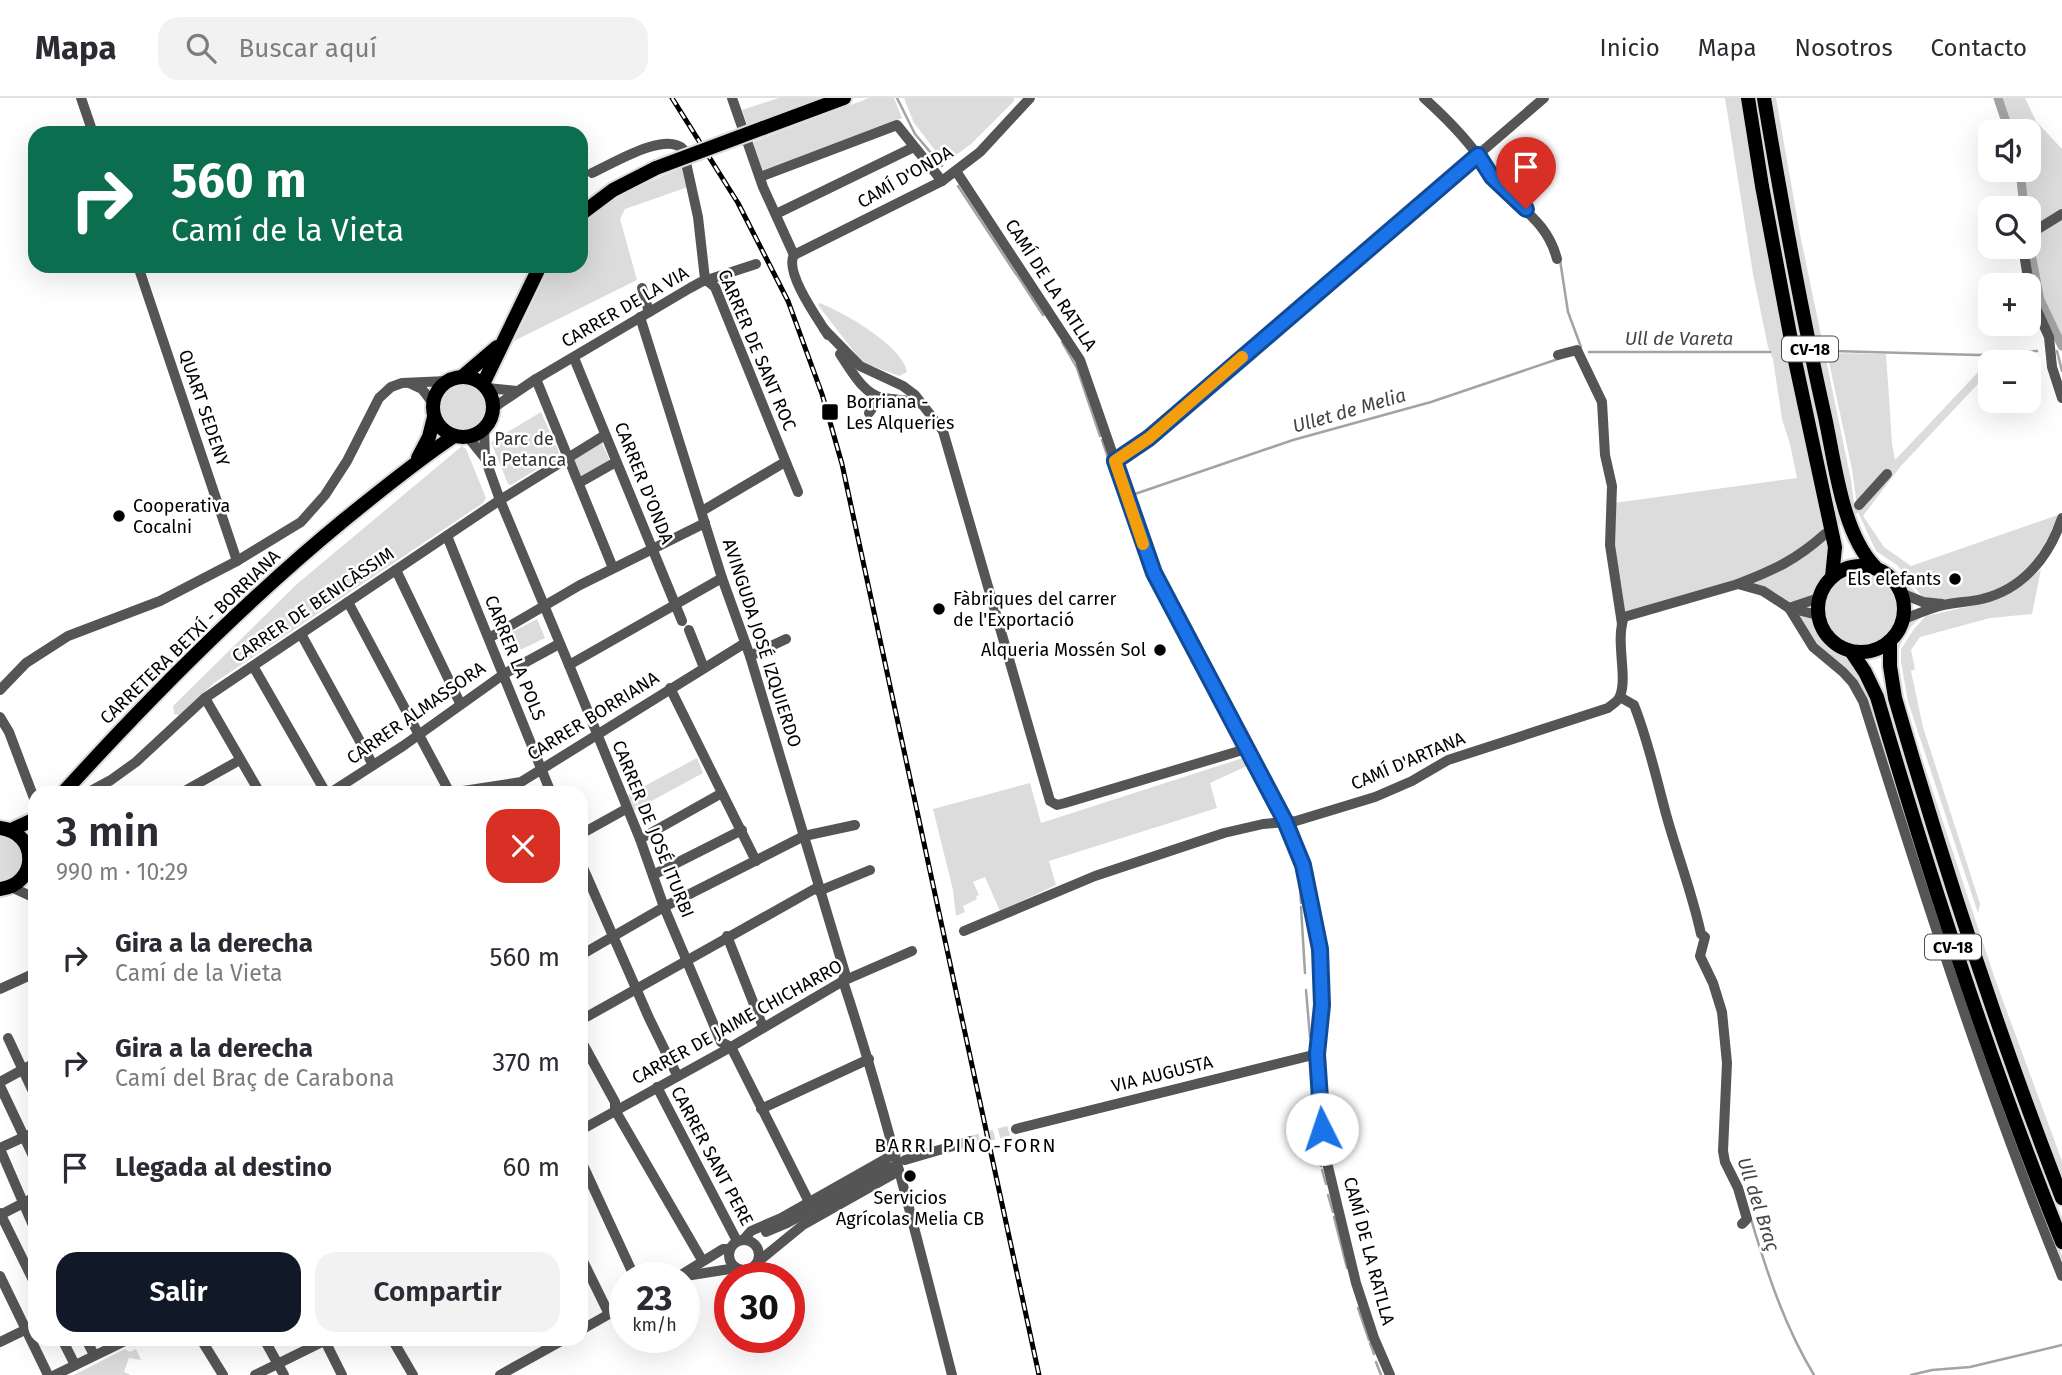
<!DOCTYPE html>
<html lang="es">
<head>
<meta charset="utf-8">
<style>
  body { margin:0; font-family:"Fira Sans",sans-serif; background:#f2f2f3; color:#2b2b33; height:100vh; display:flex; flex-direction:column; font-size:26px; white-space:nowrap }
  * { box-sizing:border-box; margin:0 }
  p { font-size:23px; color:#7c7c81 }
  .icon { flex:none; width:38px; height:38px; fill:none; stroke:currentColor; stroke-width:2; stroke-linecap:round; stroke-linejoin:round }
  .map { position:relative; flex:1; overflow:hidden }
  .panel { position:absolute; left:28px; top:688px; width:560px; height:560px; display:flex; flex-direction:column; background:#fff; border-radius:21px; box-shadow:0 7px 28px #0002 }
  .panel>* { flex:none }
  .guide { position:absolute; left:28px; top:28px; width:560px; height:147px; border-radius:21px; box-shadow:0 7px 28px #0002; background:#0b6e4f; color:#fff; overflow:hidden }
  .controls { position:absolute; left:1978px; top:21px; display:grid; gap:14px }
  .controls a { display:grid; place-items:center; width:63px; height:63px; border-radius:14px; background:#fff; box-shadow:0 7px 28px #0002; font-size:35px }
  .speed { position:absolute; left:609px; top:1164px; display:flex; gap:14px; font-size:35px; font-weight:700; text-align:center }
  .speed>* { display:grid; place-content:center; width:91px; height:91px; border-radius:50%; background:#fff; box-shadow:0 7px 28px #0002; line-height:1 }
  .speed small { font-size:18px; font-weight:400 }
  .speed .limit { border:10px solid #d22; background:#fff; color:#111 }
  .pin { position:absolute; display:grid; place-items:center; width:60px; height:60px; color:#fff; margin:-72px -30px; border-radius:50% 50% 50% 0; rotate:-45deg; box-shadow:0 0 7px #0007 }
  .pin .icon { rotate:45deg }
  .me { position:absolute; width:77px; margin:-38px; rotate:356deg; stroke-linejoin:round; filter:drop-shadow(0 0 5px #0008) }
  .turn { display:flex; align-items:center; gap:24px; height:147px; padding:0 28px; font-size:32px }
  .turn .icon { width:91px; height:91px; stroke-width:2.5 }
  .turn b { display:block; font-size:49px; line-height:60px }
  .round { display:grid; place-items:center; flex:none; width:74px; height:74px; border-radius:21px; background:#f2f2f3 }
  .overview { display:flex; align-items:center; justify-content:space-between; height:119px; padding:0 28px }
  h1 { font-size:42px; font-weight:600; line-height:52px }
  .button { display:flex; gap:14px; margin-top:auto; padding:14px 28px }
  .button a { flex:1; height:80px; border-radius:21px; background:#111827; color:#fff; font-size:28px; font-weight:600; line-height:80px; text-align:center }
  .button a+a { background:#f2f2f3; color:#2b2b33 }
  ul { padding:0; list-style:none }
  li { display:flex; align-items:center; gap:21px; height:105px; padding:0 28px }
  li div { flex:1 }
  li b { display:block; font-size:26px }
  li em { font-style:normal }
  header { display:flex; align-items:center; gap:42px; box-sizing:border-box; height:98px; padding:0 35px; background:#fff; border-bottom:2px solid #e1e1e2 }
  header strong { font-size:33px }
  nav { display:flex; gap:38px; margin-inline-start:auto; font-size:24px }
  .search { width:490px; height:63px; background:#f2f2f3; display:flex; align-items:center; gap:18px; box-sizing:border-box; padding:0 24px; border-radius:21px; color:#7c7c81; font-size:26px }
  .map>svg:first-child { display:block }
  .green { fill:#dcdcdc }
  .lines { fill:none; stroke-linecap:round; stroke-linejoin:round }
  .stream { stroke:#a3a3a3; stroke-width:2.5 }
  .canal { stroke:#a3a3a3; stroke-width:9 }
  .minor-tunnel { stroke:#d9d9d9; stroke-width:10; stroke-dasharray:10 5; stroke-linecap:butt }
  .major-casing { stroke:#dbdbdb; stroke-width:18 }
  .minor { stroke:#555; stroke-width:10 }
  .major { stroke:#000; stroke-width:14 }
  .rail-casing { stroke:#000; stroke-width:5 }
  .rail { stroke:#fff; stroke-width:2.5; stroke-dasharray:8; stroke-linecap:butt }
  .major-bridge-casing { stroke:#dbdbdb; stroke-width:18; stroke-linecap:butt }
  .major-bridge { stroke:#000; stroke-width:14 }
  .route-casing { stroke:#114b97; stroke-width:18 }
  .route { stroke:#1a73e8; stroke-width:12 }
  .slow { stroke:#f59e0b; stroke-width:12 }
  .poi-dot { fill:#000; stroke:#fff; stroke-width:2.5 }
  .labels { text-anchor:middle; stroke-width:5; stroke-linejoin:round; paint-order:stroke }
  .shield { fill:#fff; stroke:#4c4c4c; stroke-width:2 }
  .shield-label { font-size:16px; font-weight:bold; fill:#000 }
  .street-label { font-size:18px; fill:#000; stroke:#fff }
  .poi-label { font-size:18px; fill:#000; stroke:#fff; text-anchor:start }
  .park-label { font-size:18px; fill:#333; stroke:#fff }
  .water-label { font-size:19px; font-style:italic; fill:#444; stroke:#fff }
  .neighbourhood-label { font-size:19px; letter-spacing:2px; fill:#000; stroke:#fff }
</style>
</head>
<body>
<header>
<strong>Mapa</strong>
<div class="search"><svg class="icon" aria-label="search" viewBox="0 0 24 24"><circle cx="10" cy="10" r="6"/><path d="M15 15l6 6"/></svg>Buscar aquí</div>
<nav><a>Inicio</a><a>Mapa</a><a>Nosotros</a><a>Contacto</a></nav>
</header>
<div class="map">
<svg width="2062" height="1277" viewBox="0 0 2062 1277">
  <rect width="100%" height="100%" fill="#fff"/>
  <!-- green -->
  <g class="green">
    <path d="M779,0H832L749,31L742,12Z"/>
    <path d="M869,0H894L902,20L763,74L753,44Z"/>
    <path d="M904,0H1014V3L971,46L945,65L914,25Z"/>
    <path d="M1725,0H1743L1829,440L1826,478L1814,497L1789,507L1747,485L1780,468L1622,518L1612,446L1614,405L1797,380L1790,346L1782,321L1773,261L1768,249L1753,176Z"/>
    <path d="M1769,0H1776L1800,136L1851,382L1855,414L1869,450L1880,462L1895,472L1918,497L1908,493L1898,478L1869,455L1849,408L1825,301Z"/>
    <path d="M2002,0H2025L2036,23L2062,51V113L2029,132L2023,72H2028V33H2012Z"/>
    <path d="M684,69L688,89L625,111L620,121L637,182L514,243L550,168H581V127C610,99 647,84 684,69Z"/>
    <path d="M2062,121V242L2040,194L2030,141Z"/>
    <path d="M820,205C844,215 902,247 907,274L899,278L862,264L818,207Z"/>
    <path d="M1827,255L1886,256L1892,345L1895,362L1983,269L1990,273L1900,369L1863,418L1884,449L1911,468L2058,417C2034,482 1994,504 1925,502L1897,467L1876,453L1858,414L1852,371Z"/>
    <circle cx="463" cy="309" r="26"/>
    <path d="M541,314L559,354L557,359L511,387L508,386L491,344Z"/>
    <path d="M601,343L610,363L581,379L572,359Z"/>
    <path d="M462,348L466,351L486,400L483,405L214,585L179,617L174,616L173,608L297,486Z"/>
    <path d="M2041,471L2032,516L1990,520L1920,539L1911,552L1915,571L1911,573L1923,629L1980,806L1978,815L1908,604L1901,564V551L1914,531L1926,518L1975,507L2024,486Z"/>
    <circle cx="1862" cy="511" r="37"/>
    <path d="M1794,514L1813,518L1819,534L1832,548L1848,559L1869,593L2062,1158V1175L2034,1106L1864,602L1823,556Z"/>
    <path d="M1921,519C1890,546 1896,569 1904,606L1995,881L2062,1063V1087L2027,995L1921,676L1895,573L1896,546L1908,526Z"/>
    <path d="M537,521L545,540L508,558L501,540Z"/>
    <path d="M697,660L703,675L633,713L626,698Z"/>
    <path d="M1243,660L1247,668L1210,685L1217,710L1049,763L1056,787L1000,813L985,779L973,784L979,797L976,798L977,801L963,808L965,814L956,818L953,792L933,711L1030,685L1041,725Z"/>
    <path d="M0,735C22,740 26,757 19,776L0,786Z"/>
    <path d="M125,1251L130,1254L136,1251L141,1262L129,1260L124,1274L131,1277H74Z"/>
  </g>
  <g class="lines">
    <!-- stream -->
    <g class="stream">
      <path d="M897,0L915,36L942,68"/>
      <path d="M958,88L1016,176"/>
      <path d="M1560,162L1568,214L1581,249"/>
      <path d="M1017,177L1043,217"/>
      <path d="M1062,244L1077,270L1100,338"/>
      <path d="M1833,253L1978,257L2037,253"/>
      <path d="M2057,253L2062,273"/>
      <path d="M1589,254H1770"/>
      <path d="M1102,342L1116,383"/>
      <path d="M1120,396L1139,453"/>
      <path d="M1132,397L1293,342L1431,304L1558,261"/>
      <path d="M1140,454L1144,468"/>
      <path d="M1147,476L1157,494"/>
      <path d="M1157,495L1181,540"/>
      <path d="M1184,547L1205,585"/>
      <path d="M1205,586L1214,604"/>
      <path d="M1219,612L1236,646"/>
      <path d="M1248,668L1257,684"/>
      <path d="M1259,688L1272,713"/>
      <path d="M1280,728L1299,773"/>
      <path d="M1299,774L1301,805"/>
      <path d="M1301,809L1305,875"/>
      <path d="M1306,892L1310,939"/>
      <path d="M1312,977L1313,988"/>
      <path d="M1315,1013L1317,1045"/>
      <path d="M1318,1057L1321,1068"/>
      <path d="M1322,1072L1326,1086"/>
      <path d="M1328,1097L1333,1114"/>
      <path d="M1334,1119L1347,1170"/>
      <path d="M1751,1121C1767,1175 1785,1229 1814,1277"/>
      <path d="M1358,1210L1369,1242"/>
      <path d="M1370,1245L1374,1256"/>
      <path d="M1376,1264L1381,1277"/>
      <path d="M1911,1277L1932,1272L1970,1269L2062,1247"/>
    </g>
    <!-- canal -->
    <g class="canal">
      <path d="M1998,0L2009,33"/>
      <path d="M2020,72L2024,110"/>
      <path d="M2029,146L2040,202L2062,248"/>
    </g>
    <!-- minor-tunnel -->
    <g class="minor-tunnel">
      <path d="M1827,434L1859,407"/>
      <path d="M970,1043L1016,1031"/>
    </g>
    <defs>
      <g id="major">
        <path d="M1748,0L1762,88L1794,258L1835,449L1832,479"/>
        <path d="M1764,0C1782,107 1801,213 1825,319C1835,365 1842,435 1875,469"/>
        <path d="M763,30L844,0"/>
        <path d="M581,116L613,92L656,70"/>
        <path d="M463,278L497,249"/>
        <circle cx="463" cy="309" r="30"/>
        <path d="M483,286L540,168"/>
        <path d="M418,360L429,339L434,319"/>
        <circle cx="1861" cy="511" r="43"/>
        <path d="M1890,543V568L1895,600C1944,769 1998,936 2062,1100"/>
        <path d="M1851,553L1865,574L1877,599C1931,784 1990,966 2062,1144"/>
        <path d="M63,695C151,598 243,505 344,422C380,393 415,364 454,338"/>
        <path d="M0,730C39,735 39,786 0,791"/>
        <path d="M11,732L35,721"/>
      </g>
    </defs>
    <!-- major casing -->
    <use href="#major" class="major-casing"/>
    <!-- minor -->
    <g class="minor">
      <path d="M81,0L93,35"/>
      <path d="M732,0L763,89L794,157"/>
      <path d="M1424,0C1444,18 1464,38 1479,59C1484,65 1487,72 1491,78C1514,109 1546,119 1557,161"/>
      <path d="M956,73L1080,262L1154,475L1297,749L1303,767L1320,851L1322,907L1317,956L1325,1056L1356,1185L1374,1240L1390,1277"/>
      <path d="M592,75C612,66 665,33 683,51L698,119L705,181L715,189L798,394"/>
      <path d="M760,79L897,27L942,83"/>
      <path d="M776,116L914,49"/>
      <path d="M2028,137L2062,116"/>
      <path d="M2023,149L2031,199L2049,239L2052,269L2062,300"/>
      <path d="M794,157L942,83L980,54L1030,0"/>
      <path d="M794,157C784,174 818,221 828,237"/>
      <path d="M138,168L237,463"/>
      <path d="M642,190L649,214"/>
      <path d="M640,219L722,480L750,558L845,875L843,883C886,1013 918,1145 952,1277"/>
      <path d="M824,231L860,268L903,288L915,297L943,333L1050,703L1057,707L1065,705L1246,651"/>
      <path d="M840,256C851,272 863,296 883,300C896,302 909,302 922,306"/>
      <path d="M1558,257L1577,252L1602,304L1605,357L1612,388L1610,447L1622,526"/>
      <path d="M574,260L682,523"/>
      <path d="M536,281L613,470"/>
      <path d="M409,285L422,291L432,304"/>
      <path d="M487,290L517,293"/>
      <path d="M493,310L536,281L690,190L701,184L756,166"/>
      <path d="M869,315L880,299"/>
      <path d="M484,331L485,360L500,402L569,567L640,741L664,809L721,944L731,949L809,1104"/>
      <path d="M468,339L485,360"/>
      <path d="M1115,363L1149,340L1544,0"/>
      <path d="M579,385L616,364"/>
      <path d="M1859,407L1887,376"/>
      <path d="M702,413L785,364"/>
      <path d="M447,438L551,695"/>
      <path d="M396,472L460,605"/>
      <path d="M1738,486C1774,472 1796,462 1825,436"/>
      <path d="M1903,496L1923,504L1942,506"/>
      <path d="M348,504L450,695"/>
      <path d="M1792,509L1819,500"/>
      <path d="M1789,510L1813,549L1843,574L1853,585L1863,603C1924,797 1985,989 2062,1178"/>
      <path d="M1904,521C1917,516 1931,510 1944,507C1956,504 1970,504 1982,501C2023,491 2049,459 2062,420"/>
      <path d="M689,532L704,570"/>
      <path d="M301,536L373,667"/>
      <path d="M489,540L580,487L705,425"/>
      <path d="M750,558L786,541"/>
      <path d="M569,567L722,480"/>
      <path d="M253,568L326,695"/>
      <path d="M670,590L756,763"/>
      <path d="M0,592L26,565L68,538L160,503L237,463L301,424L325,397L347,363L379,300L391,289L402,285L447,283"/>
      <path d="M1620,599L1634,607C1648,642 1656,679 1666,716C1677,756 1692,794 1701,836L1705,839L1700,858L1713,885L1722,914L1727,965L1723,1053L1725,1064L1738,1090L1747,1121L1742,1126"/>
      <path d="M205,600L260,695"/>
      <path d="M0,619L9,634L35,703"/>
      <path d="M87,695L111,682L136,664L205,600L500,402L605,337"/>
      <path d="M181,695L240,662"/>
      <path d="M330,695L403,648L504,576L559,546"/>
      <path d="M450,695L521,684L745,545"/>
      <path d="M581,736L626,711"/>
      <path d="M640,741L722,695"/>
      <path d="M581,765L649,920L677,977"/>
      <path d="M27,773L35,785"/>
      <path d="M653,777L742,732"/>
      <path d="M11,789L35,800"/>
      <path d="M819,793L870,772"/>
      <path d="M964,833L1095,778L1224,735L1263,726L1296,723L1375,699L1412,683L1448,662L1608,610C1612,606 1618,604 1620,598C1628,579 1615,543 1624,519L1738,486L1763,493L1789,510L1818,517"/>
      <path d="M727,838L763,929"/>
      <path d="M581,857L664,809L804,738L855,727"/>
      <path d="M0,891L35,875"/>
      <path d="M581,922L818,789"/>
      <path d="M8,940L35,998"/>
      <path d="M581,942L615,1004V1012L702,1162"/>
      <path d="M0,984L35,965"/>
      <path d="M0,988L35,1062"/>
      <path d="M657,989L737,1143"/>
      <path d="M761,1011L869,961"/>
      <path d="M1016,1031L1317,956"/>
      <path d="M581,1032L731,949L843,883L912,853"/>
      <path d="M0,1050L35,1034"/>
      <path d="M0,1051L35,1132"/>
      <path d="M905,1062L970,1043"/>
      <path d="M581,1063L635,1180"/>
      <path d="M0,1115L35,1186"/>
      <path d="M0,1117L35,1099"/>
      <path d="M766,1134L785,1126L890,1069"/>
      <path d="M744,1141L751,1133L781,1120L896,1055"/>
      <circle cx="744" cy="1157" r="15"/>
      <path d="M581,1159L609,1216"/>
      <path d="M759,1163L803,1127L899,1073"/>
      <path d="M0,1178L48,1277"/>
      <path d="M679,1179L736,1170"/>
      <path d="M676,1180L723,1151H730"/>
      <path d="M581,1232L625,1207"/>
      <path d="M62,1241L75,1267"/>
      <path d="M86,1241L94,1257"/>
      <path d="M207,1241L202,1243L223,1277"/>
      <path d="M264,1241L284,1277"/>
      <path d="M324,1241L342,1277"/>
      <path d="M392,1241L413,1277"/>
      <path d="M0,1244L35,1227"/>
      <path d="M55,1277L129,1241"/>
      <path d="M255,1277L328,1241"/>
      <path d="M500,1277L565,1241"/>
    </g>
    <!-- major -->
    <use href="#major" class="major"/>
    <defs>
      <path id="rail" d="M672,0L738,105L788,203L822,296L842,366L1039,1277"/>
    </defs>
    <!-- rail casing -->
    <use href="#rail" class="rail-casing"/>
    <!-- rail -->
    <use href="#rail" class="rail"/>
    <defs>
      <path id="major-bridge" d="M656,70L763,30"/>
    </defs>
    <!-- major-bridge casing -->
    <use href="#major-bridge" class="major-bridge-casing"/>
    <!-- major-bridge -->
    <use href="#major-bridge" class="major-bridge"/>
  </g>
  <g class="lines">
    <defs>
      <path id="route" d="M1322,1031L1317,956L1322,907L1320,851L1303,767L1285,723L1154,475L1115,363L1149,340L1478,57L1492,79L1526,111"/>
    </defs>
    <!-- route casing -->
    <use href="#route" class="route-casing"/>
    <!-- route -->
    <use href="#route" class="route"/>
    <!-- slow -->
    <path class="slow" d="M1143,446L1115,363L1149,340L1242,259"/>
  </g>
  <!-- markers -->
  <g class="poi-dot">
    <rect x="821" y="305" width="18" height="18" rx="3.5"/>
    <circle cx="119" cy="418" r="7"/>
    <circle cx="1955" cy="481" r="7"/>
    <circle cx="939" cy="511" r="7"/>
    <circle cx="1160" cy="552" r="7"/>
    <circle cx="910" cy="1078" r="7"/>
  </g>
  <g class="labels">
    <!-- shield labels -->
    <g class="shield">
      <rect x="1782" y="238.5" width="56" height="25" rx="5"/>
      <rect x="1925" y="836.5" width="56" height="25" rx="5"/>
    </g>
    <g class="shield-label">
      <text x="1810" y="257">CV-18</text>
      <text x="1953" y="855">CV-18</text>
    </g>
    <!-- street labels -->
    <g class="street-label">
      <text transform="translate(905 79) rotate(-30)" y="6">CAMÍ D'ONDA</text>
      <text transform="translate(1051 187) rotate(57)" y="6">CAMÍ DE LA RATLLA</text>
      <text transform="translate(625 209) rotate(-30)" y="6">CARRER DE LA VIA</text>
      <text transform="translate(757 252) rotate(67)" y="6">CARRER DE SANT ROC</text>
      <text transform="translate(204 310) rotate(71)" y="6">QUART SEDENY</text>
      <text transform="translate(644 385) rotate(68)" y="6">CARRER D'ONDA</text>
      <text transform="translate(313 507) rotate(-34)" y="6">CARRER DE BENICÀSSIM</text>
      <text transform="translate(190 539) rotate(-44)" y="6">CARRETERA BETXÍ - BORRIANA</text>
      <text transform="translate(762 545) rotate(72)" y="6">AVINGUDA JOSÉ IZQUIERDO</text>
      <text transform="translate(515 560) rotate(68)" y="6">CARRER LA POLS</text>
      <text transform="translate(416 615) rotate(-35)" y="6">CARRER ALMASSORA</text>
      <text transform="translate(593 618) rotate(-32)" y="6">CARRER BORRIANA</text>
      <text transform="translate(1408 663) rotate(-23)" y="6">CAMÍ D'ARTANA</text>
      <text transform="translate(653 731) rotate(68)" y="6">CARRER DE JOSÉ ITURBI</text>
      <text transform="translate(737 924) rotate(-29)" y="6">CARRER DE JAIME CHICHARRO</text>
      <text transform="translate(1162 976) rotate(-14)" y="6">VIA AUGUSTA</text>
      <text transform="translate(712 1058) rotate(62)" y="6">CARRER SANT PERE</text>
      <text transform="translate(1369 1153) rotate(75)" y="6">CAMÍ DE LA RATLLA</text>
    </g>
    <!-- poi labels -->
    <g class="poi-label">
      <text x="846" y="310">Borriana -<tspan x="846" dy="21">Les Alqueries</tspan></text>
      <text x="133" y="414">Cooperativa<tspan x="133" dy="21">Cocalni</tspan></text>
      <text x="1941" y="487" text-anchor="end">Els elefants</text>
      <text x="953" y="507">Fàbriques del carrer<tspan x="953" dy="21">de l'Exportació</tspan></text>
      <text x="1146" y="558" text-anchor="end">Alqueria Mossén Sol</text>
      <text x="910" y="1106" text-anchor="middle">Servicios<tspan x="910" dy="21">Agrícolas Melia CB</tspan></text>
    </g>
    <!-- park labels -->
    <g class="park-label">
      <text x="524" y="347">Parc de<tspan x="524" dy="21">la Petanca</tspan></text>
    </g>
    <!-- water labels -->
    <g class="water-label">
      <text x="1679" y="247">Ull de Vareta</text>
      <text transform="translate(1349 312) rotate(-16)" y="7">Ullet de Melia</text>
      <text transform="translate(1759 1106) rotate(72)" y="7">Ull del Braç</text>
    </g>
    <!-- neighbourhood labels -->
    <g class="neighbourhood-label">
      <text x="966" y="1054">BARRI PINO-FORN</text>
    </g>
  </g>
</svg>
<div class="controls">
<a><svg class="icon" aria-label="sound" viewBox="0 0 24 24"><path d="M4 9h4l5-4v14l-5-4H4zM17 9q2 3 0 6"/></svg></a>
<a><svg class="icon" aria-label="search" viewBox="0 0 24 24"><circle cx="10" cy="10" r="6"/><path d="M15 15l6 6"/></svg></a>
<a>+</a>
<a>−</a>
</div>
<div class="speed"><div>23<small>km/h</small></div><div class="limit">30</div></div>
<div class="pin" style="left:1526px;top:111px;background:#d93025"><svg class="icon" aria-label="arrive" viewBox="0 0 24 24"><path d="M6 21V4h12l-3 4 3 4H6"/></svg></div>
<svg class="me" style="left:1322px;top:1031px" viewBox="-20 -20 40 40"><circle r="19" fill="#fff"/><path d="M0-13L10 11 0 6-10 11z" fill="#1a73e8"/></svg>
<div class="guide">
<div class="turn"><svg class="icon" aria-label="right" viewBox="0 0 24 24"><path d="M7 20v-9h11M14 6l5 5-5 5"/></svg><div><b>560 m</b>Camí de la Vieta</div></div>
</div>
<section class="panel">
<div class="overview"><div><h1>3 min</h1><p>990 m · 10:29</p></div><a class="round" style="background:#d93025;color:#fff"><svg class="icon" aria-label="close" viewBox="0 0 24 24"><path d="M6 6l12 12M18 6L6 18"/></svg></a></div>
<ul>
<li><svg class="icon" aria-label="right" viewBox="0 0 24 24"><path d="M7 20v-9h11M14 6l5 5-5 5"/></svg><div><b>Gira a la derecha</b><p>Camí de la Vieta</p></div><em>560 m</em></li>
<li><svg class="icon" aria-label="right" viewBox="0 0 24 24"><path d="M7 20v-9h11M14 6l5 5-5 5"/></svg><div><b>Gira a la derecha</b><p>Camí del Braç de Carabona</p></div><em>370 m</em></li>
<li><svg class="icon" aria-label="arrive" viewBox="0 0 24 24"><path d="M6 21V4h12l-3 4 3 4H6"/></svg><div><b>Llegada al destino</b></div><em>60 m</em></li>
</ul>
<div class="button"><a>Salir</a><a>Compartir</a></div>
</section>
</div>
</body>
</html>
